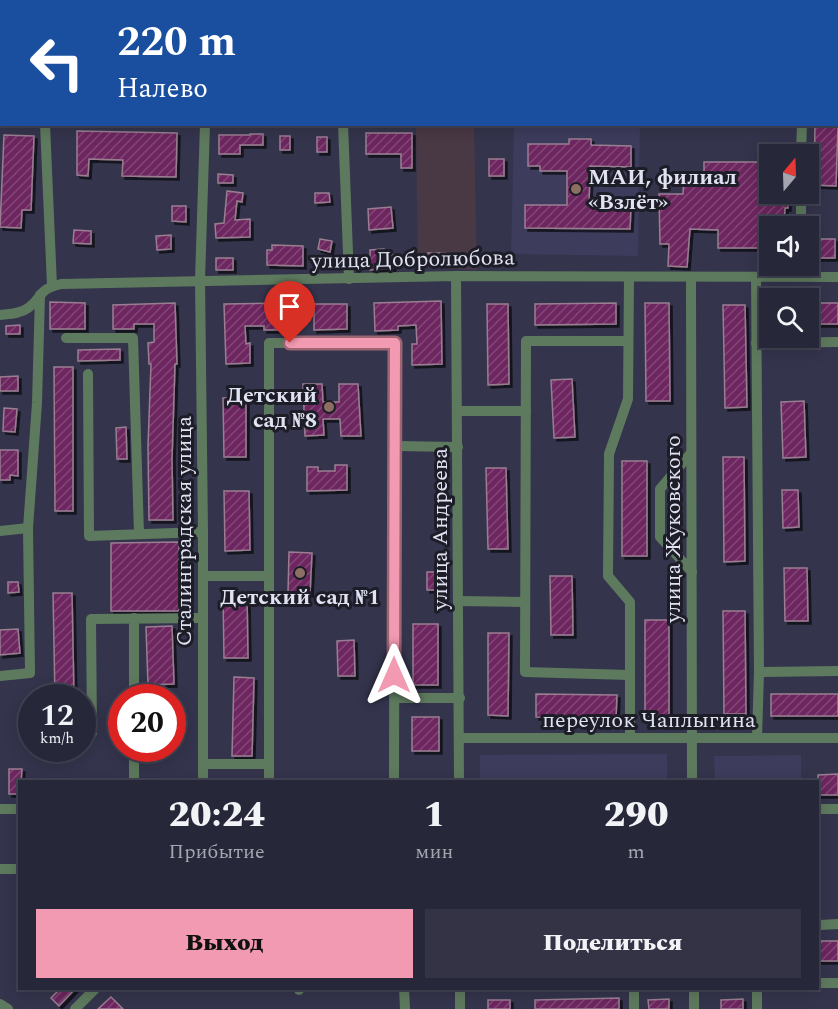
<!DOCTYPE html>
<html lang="ru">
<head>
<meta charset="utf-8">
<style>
  body { margin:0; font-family:Spectral,serif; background:#333345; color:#f1f3f6; height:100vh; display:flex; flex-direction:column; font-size:22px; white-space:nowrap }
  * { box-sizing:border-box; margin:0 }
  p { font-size:20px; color:#a4a5af }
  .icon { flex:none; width:33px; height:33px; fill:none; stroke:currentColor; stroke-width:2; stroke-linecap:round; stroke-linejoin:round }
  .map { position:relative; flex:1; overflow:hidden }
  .drawer { position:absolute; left:18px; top:780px; width:801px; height:210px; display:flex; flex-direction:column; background:#27273a; border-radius:0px; box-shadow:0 3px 15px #0003,0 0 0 2px #434454 }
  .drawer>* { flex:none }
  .top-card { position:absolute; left:0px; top:0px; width:838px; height:126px; box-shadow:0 3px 15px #0003,0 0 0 2px #434454; background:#1a4fa0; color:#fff; overflow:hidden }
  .needle { width:39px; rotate:19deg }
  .buttons { position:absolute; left:759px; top:144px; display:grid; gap:12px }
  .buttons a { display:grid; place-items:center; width:60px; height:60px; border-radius:0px; background:#27273a; box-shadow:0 3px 15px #0003,0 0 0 2px #434454; font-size:30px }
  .speed { position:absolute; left:18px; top:684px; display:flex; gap:12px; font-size:30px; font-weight:700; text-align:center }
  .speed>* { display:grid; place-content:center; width:78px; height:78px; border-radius:50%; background:#27273a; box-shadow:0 3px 15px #0003,0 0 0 2px #434454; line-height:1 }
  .speed small { font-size:15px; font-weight:400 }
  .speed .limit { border:9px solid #d22; background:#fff; color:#111 }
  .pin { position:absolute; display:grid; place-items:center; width:51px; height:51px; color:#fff; margin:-62px -26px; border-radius:50% 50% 50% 0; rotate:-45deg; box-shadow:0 0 6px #0007 }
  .pin .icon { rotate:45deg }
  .me { position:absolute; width:66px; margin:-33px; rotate:0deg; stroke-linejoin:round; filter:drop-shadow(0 0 4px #0008) }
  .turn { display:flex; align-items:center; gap:21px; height:126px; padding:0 18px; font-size:27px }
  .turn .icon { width:78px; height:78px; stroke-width:2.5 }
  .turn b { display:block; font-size:42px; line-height:51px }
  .eta { display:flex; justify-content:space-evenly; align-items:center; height:102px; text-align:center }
  .eta b { font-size:36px; font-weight:800; line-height:42px }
  .cta { display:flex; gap:12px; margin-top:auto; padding:12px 18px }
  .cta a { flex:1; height:69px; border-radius:0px; background:#f19ab1; color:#111; font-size:24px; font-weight:800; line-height:69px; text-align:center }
  .cta a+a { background:#333345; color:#f1f3f6 }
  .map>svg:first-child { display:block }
  .commercial { fill:#493945 }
  .built { fill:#3d3c5c }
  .building { fill:url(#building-hatch); stroke:#997e92; stroke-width:1.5; filter:url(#shadow) }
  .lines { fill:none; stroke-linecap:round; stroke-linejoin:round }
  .minor { stroke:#5e7a5e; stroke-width:10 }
  .route-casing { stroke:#9d6473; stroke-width:15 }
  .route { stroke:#f19ab1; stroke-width:10 }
  .education-dot { fill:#8d6e63; stroke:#1d1d28; stroke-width:2 }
  .labels { text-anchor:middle; stroke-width:6; stroke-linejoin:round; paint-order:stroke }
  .poi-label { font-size:22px; font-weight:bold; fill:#e0e1f1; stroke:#1d1d28; text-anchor:start }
  .street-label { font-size:22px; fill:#e0e1f1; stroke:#1d1d28 }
</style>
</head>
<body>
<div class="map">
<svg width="838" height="1009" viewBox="0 0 838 1009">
  <defs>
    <pattern id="building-hatch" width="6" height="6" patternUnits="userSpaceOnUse" patternTransform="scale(1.5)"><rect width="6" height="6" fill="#6d275f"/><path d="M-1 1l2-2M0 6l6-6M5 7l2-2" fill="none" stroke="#824676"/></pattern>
    <filter id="shadow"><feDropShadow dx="3" dy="3" stdDeviation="0" flood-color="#0009"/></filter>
  </defs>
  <rect width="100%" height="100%" fill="#34344d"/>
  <!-- commercial -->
  <path class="commercial" d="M416,125H474L477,270L418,267Z"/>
  <!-- built -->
  <g class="built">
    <path d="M514,125H640L638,256L511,254Z"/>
    <path d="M667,754V781H480V755Z"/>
    <path d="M801,755V781H715L714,756Z"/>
  </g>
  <!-- building -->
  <g class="building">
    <path d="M815,124H838L836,186L814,185Z"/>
    <path d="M77,131L177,133L176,177L122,176L123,160L89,159L88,176L77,175Z"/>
    <path d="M366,133H412V168H401V154H366Z"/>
    <path d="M250,134H263V145H240V154H219V135H250Z"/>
    <path d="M4,135L34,136L31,210H22L21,228L0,227Z"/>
    <rect x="280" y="136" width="10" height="14"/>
    <rect x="317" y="137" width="10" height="15"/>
    <path d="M569,139H591V145L631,146V167L590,166L589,206H631L630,229L525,228V205H567V171H540V166H528V144H569Z"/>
    <rect x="489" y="159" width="15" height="17"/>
    <path d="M704,162H760L759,197H777V194H788V208H785L784,226H770V237L759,236V248H718V230L690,229L687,267L668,266L669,244H660L659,194H683L684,174H704Z"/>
    <path d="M218,174L233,175V183H218Z"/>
    <path d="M227,191L243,193L242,202L237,201L235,220L250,219V237L216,238L215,224L224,223Z"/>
    <path d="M315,193H329L330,202L315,203Z"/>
    <path d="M172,206H186V222L172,221Z"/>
    <path d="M391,207L393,228L369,230L368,209Z"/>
    <path d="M74,230L91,231V244L73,243Z"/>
    <path d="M171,235V249L157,250L156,236Z"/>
    <path d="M320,239L332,241L330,252L318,249Z"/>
    <rect x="817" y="239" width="18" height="19"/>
    <path d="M272,245L303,246V266L267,265V250H272Z"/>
    <path d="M384,249L388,254H392L393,268L370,270V250Z"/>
    <rect x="428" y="253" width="18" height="9"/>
    <rect x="216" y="258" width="17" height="12"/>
    <path d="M441,301L442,364L412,365V344H417L416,325L398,326V330L375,331L374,303Z"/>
    <path d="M50,302L85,303V329H50Z"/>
    <path d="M175,303L177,364H175L172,459L173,520H149L148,446L151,364H149L148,343L154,342V324H134V329H113V305Z"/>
    <path d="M286,303L287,330H264V326H245L246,344L250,343V363L226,364L224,304Z"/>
    <path d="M616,303V324L535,325V304Z"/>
    <path d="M645,303H669L670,401H646Z"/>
    <rect x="808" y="303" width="30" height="21"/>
    <path d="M314,304H347V329L314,330Z"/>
    <path d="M487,304H508L509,384L488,385Z"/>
    <path d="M723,305H745L747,407L725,408Z"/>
    <path d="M20,325V334H6V326Z"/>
    <path d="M120,349V360L78,361V350Z"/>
    <path d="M54,367H73V511H55Z"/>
    <path d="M18,376V391H0V377Z"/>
    <path d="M572,379L575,437L554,438L551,380Z"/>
    <path d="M303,384H322L323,402H339V384H358L361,436H341L340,419H323L324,435L305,436Z"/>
    <path d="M223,398H246V457H224Z"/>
    <path d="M804,401L806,457L783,458L781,402Z"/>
    <path d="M4,408L17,409L15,432L3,431Z"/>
    <path d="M126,427L127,459H117L116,428Z"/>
    <path d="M0,450H18V476L10,475V480H0Z"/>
    <path d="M723,457H744L745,561L724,562Z"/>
    <rect x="622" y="461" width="25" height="95"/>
    <path d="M335,465H347V490L307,491V467H318V471H335Z"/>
    <path d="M486,468H506L508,549H488Z"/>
    <path d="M782,490H798L799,527L783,528Z"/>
    <path d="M224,491H249L250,550L225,551Z"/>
    <path d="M179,542V611H111V543Z"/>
    <path d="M289,552L312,553L310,594L288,593Z"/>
    <path d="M784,568H807L808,621H785Z"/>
    <path d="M427,572H438L437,590H427Z"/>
    <path d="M550,576H572L573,635H551Z"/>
    <path d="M8,582H18L19,592L8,593Z"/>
    <path d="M53,593H72L74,698H55Z"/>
    <path d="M247,595L248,658H224L223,596Z"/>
    <path d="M723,611H745L746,714H724Z"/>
    <rect x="645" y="620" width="24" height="96"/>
    <rect x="413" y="624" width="25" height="61"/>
    <path d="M172,626L174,684L148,685L146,627Z"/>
    <path d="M18,629L20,653L0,655V630Z"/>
    <path d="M488,633H509L508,716L488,715Z"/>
    <path d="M354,640L355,676H338L337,641Z"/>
    <path d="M234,677L254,678L252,756H232Z"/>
    <path d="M536,694L617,695L616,718L536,717Z"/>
    <rect x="771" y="694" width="67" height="22"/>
    <rect x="412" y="717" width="27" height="34"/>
    <path d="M9,769H22L20,794H9Z"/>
    <path d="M838,774V795H818V775Z"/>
    <rect x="818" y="941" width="20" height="20"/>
    <path d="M61,988H76L59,1006L51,998Z"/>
    <path d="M111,997L123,1009H98Z"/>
    <path d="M619,998V1009H535V1000Z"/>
    <path d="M669,999V1009H649L648,1000Z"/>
    <path d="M743,999V1009H721V1000Z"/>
    <rect x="488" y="1000" width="22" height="9"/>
  </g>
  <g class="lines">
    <!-- minor -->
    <g class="minor">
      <path d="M204,0V2"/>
      <path d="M337,0V2"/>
      <path d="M496,0L523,2"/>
      <path d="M59,2L60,0"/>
      <path d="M565,2V0"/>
      <path d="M735,2V0"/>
      <path d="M803,2V0"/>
      <path d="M0,122H2"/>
      <path d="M45,124L52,286"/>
      <path d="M343,124L349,279"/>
      <path d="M801,154L802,124"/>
      <path d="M801,226V194"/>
      <path d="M456,276L459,782"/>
      <path d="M629,277L628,399L609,454L608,576L630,602V738"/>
      <path d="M691,277L692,782"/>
      <path d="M756,277L759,672L757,738"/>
      <path d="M0,315C9,314 20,314 28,308C44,297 36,290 61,284L456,276L838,277"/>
      <path d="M66,338H133L139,534"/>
      <path d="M628,341H526L525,672L630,675"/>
      <path d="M756,343L838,342"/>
      <path d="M88,374L89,536L203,532"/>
      <path d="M457,411H526"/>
      <path d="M396,446L458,447"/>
      <path d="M691,453L660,489V537L692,572"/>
      <path d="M0,531L28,528"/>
      <path d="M203,576H269"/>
      <path d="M459,601L525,602"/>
      <path d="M134,618V698"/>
      <path d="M759,672L838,671"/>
      <path d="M0,676L30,673L28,528L37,403L40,295"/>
      <path d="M394,698H460"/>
      <path d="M92,733L91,619L203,618"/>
      <path d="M460,738H838"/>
      <path d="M134,748V782"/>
      <path d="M203,764H269"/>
      <path d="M203,782V532L200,280L205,124"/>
      <path d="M269,782V343H395L394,782"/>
      <path d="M0,809H20"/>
      <path d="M820,809H838"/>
      <path d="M0,869H20"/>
      <path d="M820,925L838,924"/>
      <path d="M818,983H838"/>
      <path d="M299,988V990"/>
      <path d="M404,988L405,1009"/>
      <path d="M460,988V1009"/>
      <path d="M634,988V1009"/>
      <path d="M694,988V1009"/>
      <path d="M757,988V1009"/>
      <path d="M0,1004L8,1009"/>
      <path d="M75,1009L96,988"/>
    </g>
  </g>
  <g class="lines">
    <defs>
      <path id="route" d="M290,343H395L394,675"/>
    </defs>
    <!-- route casing -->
    <use href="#route" class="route-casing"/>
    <!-- route -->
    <use href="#route" class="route"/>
  </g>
  <!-- markers -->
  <g class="education-dot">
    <circle cx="576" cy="189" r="6"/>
    <circle cx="329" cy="407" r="6"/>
    <circle cx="300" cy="573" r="6"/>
  </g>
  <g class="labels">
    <!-- poi labels -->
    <g class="poi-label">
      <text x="588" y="184">МАИ, филиал<tspan x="588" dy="25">«Взлёт»</tspan></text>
      <text x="317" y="402" text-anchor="end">Детский<tspan x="317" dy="25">сад №8</tspan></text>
      <text x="300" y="604" text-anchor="middle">Детский сад №1</text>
    </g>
    <!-- street labels -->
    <g class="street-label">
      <text transform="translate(413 258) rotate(-1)" y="8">улица Добролюбова</text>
      <text transform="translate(439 529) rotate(-90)" y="8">улица Андреева</text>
      <text transform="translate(672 529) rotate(-90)" y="8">улица Жуковского</text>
      <text transform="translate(183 531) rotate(-90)" y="8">Сталинградская улица</text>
      <text x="649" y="727">переулок Чаплыгина</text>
    </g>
  </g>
</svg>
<div class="buttons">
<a><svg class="needle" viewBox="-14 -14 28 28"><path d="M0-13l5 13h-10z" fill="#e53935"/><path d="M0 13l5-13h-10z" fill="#a4a5af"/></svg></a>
<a><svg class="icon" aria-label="sound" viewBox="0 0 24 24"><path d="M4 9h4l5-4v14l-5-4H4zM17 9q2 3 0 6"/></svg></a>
<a><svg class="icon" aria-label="search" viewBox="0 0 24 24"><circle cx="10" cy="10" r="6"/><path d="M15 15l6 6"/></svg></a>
</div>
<div class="speed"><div>12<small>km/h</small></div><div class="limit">20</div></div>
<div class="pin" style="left:290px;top:343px;background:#d93025"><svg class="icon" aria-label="arrive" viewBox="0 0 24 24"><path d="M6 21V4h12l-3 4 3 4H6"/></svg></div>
<svg class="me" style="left:394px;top:675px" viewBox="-20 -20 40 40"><path d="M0-17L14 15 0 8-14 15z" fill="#f19ab1" stroke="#fff" stroke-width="4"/></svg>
<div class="top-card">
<div class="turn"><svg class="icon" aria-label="left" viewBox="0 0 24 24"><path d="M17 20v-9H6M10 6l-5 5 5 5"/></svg><div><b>220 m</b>Налево</div></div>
</div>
<section class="drawer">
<div class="eta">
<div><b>20:24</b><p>Прибытие</p></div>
<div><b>1</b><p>мин</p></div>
<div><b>290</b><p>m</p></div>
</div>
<div class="cta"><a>Выход</a><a>Поделиться</a></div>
</section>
</div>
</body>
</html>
